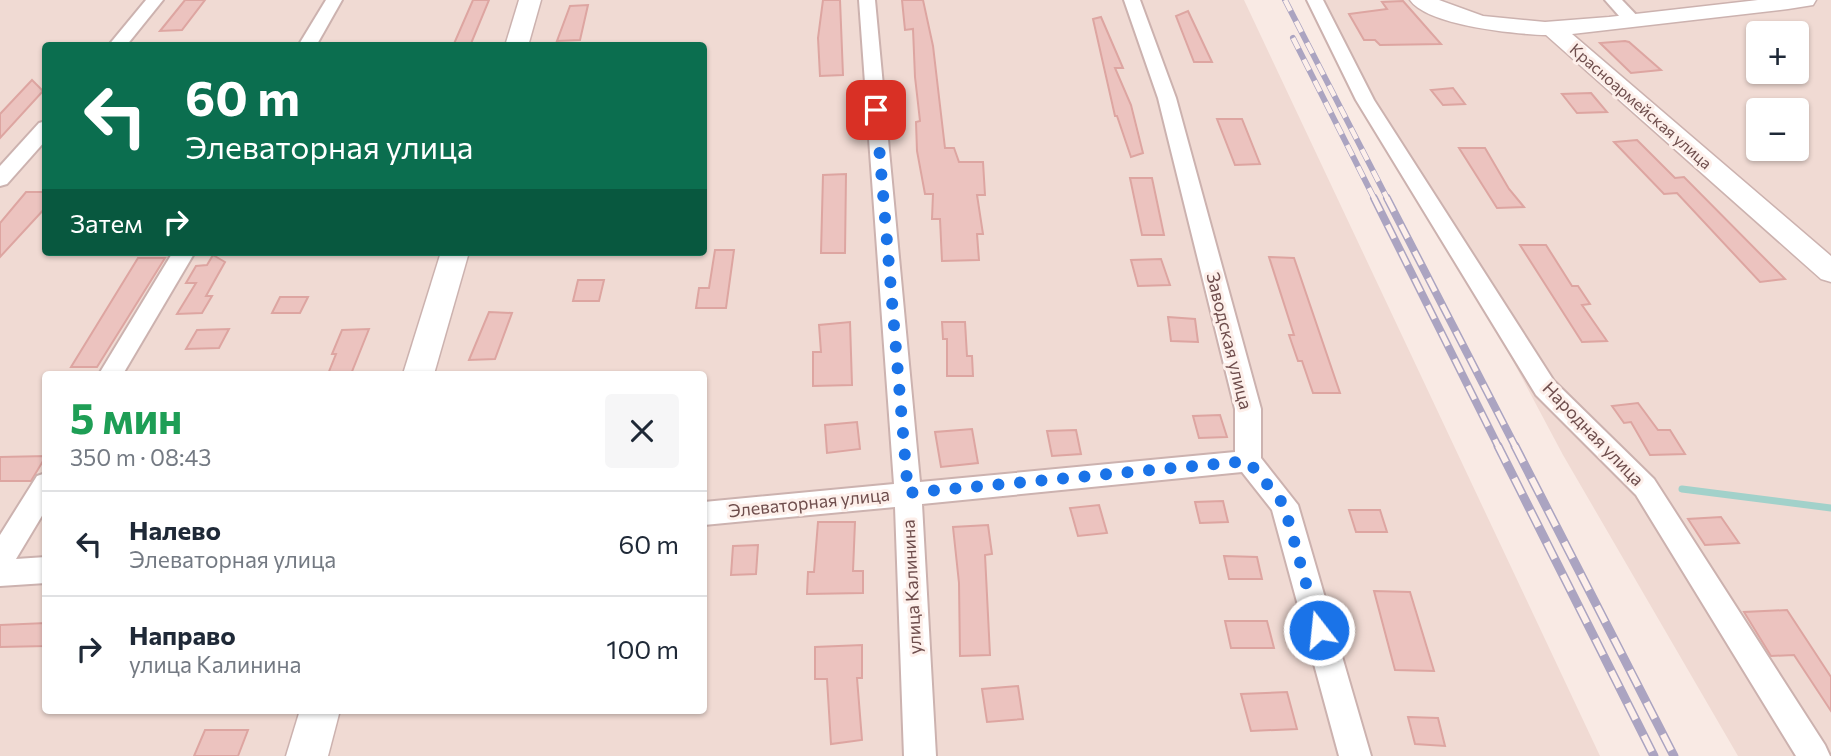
<!DOCTYPE html>
<html lang="ru">
<head>
<meta charset="utf-8">
<style>
  body { margin:0; font-family:Commissioner,sans-serif; background:#f6f6f7; color:#1f2937; height:100vh; display:flex; flex-direction:column; font-size:26px; white-space:nowrap }
  * { box-sizing:border-box; margin:0 }
  p { font-size:23px; color:#747a83 }
  .icon { flex:none; width:38px; height:38px; fill:none; stroke:currentColor; stroke-width:2; stroke-linecap:round; stroke-linejoin:round }
  .map { position:relative; flex:1; overflow:hidden }
  .drawer { position:absolute; left:42px; top:371px; width:665px; height:343px; display:flex; flex-direction:column; background:#fff; border-radius:7px; box-shadow:0 2px 5px #0004 }
  .drawer>* { flex:none }
  .banner { position:absolute; left:42px; top:42px; width:665px; height:214px; border-radius:7px; box-shadow:0 2px 5px #0004; background:#0b6e4f; color:#fff; overflow:hidden }
  .buttons { position:absolute; left:1746px; top:21px; display:grid; gap:14px }
  .buttons a { display:grid; place-items:center; width:63px; height:63px; border-radius:7px; background:#fff; box-shadow:0 2px 5px #0004; font-size:35px }
  .pin { position:absolute; display:grid; place-items:center; width:60px; height:60px; color:#fff; margin:-30px; border-radius:14px; box-shadow:0 4px 10px #0006 }
  .me { position:absolute; width:77px; margin:-38px; rotate:344deg; stroke-linejoin:round; filter:drop-shadow(0 0 5px #0008) }
  .turn { display:flex; align-items:center; gap:24px; height:147px; padding:0 28px; font-size:32px }
  .turn .icon { width:91px; height:91px; stroke-width:2.5 }
  .turn b { display:block; font-size:49px; line-height:60px }
  .then { display:flex; align-items:center; height:66px; padding:0 28px; background:#0003; gap:14px; font-size:26px }
  .round { display:grid; place-items:center; flex:none; width:74px; height:74px; border-radius:7px; background:#f6f6f7 }
  .overview { display:flex; align-items:center; justify-content:space-between; height:119px; padding:0 28px }
  h1 { font-size:42px; font-weight:700; line-height:52px; color:#1e9e55 }
  ul { padding:0; list-style:none }
  li { display:flex; align-items:center; gap:21px; height:105px; padding:0 28px; border-top:2px solid #e0e1e3 }
  li div { flex:1 }
  li b { display:block; font-size:26px }
  li em { font-style:normal }
  .map>svg:first-child { display:block }
  .residential { fill:#f0dad3; fill-rule:evenodd }
  .lines { fill:none; stroke-linecap:round; stroke-linejoin:round }
  .stream { stroke:#a2d1ca; stroke-width:7 }
  .building { fill:#ecc3bf; stroke:#dda5a1; stroke-width:2 }
  .minor-casing { stroke:#ccb2af; stroke-width:4 }
  .tertiary-casing { stroke:#ccb2af; stroke-width:3 }
  .minor { fill:#fff; fill-rule:evenodd }
  .tertiary { fill:#fff; fill-rule:evenodd }
  .rail-far2-casing { stroke:#aba4c1; stroke-width:6 }
  .rail-far1-casing { stroke:#aba4c1; stroke-width:8 }
  .rail-casing { stroke:#aba4c1; stroke-width:9 }
  .rail-far2 { stroke:#fdefea; stroke-width:4.5; stroke-dasharray:12; stroke-linecap:butt }
  .rail-far1 { stroke:#fdefea; stroke-width:5; stroke-dasharray:15; stroke-linecap:butt }
  .rail { stroke:#fdefea; stroke-width:6; stroke-dasharray:18; stroke-linecap:butt }
  .route { stroke:#1a73e8; stroke-width:12; stroke-dasharray:0 21.6 }
  .labels { text-anchor:middle; stroke-width:6; stroke-linejoin:round; paint-order:stroke }
  .far-street-label { font-size:16px; fill:#6f4e4d; stroke:#fdefea }
  .street-label { font-size:18px; fill:#6f4e4d; stroke:#fdefea }
</style>
</head>
<body>
<div class="map">
<svg width="1831" height="756" viewBox="0 0 1831 756">
  <rect width="100%" height="100%" fill="#f9eae4"/>
  <!-- residential -->
  <g class="residential">
    <path d="M0,0H1244L1600,756H0ZM46,46H704V252H46ZM46,374H704V710H46Z"/>
    <path d="M1321,0H1831V756H1738L1563,455ZM1759,33H1797V72H1759ZM1759,110H1797V149H1759Z"/>
  </g>
  <g class="lines">
    <!-- stream -->
    <path class="stream" d="M1682,489L1831,508"/>
  </g>
  <!-- building -->
  <g class="building">
    <path d="M185,0H205L182,30L160,31Z"/>
    <path d="M473,0H489L470,46H453Z"/>
    <path d="M823,0H840L843,75L820,76L818,38Z"/>
    <path d="M902,0H923L933,46L945,148H954L959,162H983L985,195H977L983,234H977L979,260L942,261L940,219H932L933,194H925L917,151L916,122L920,121L915,77L913,29L905,30Z"/>
    <path d="M1403,1L1441,44L1380,45L1375,40H1364L1349,14L1387,9L1382,2Z"/>
    <path d="M588,5L580,40L557,41L570,6Z"/>
    <path d="M1188,11L1212,62H1194L1176,16Z"/>
    <path d="M1101,17L1123,68H1115L1131,105L1143,153L1131,157L1117,116H1115L1093,19Z"/>
    <path d="M1625,41L1629,42L1661,70L1631,73L1600,43Z"/>
    <path d="M32,80L43,91L0,138V114Z"/>
    <path d="M1453,88L1465,104L1443,105L1431,90Z"/>
    <path d="M1591,93L1607,112L1577,113L1562,94Z"/>
    <path d="M1217,119H1242L1260,164L1235,165Z"/>
    <path d="M1637,140L1675,178L1684,177L1785,279L1760,282L1677,193L1664,194L1614,142Z"/>
    <path d="M1459,148H1485L1509,189L1524,207L1497,208Z"/>
    <path d="M846,174L845,253H821L823,175Z"/>
    <path d="M1130,178H1152L1164,235H1142Z"/>
    <path d="M26,192H46V207L0,257V223Z"/>
    <path d="M1520,245H1546L1572,286H1578L1590,304L1582,305L1607,341L1582,342Z"/>
    <path d="M715,250H734L726,308H696L699,288H709Z"/>
    <path d="M213,255L225,262L206,296H212L202,313L177,314L196,283H186L196,266L207,265Z"/>
    <path d="M1269,257L1294,258L1340,393H1313L1302,361H1298L1289,335H1294Z"/>
    <path d="M138,258H165L97,367H71Z"/>
    <path d="M1161,259L1170,285L1138,286L1131,260Z"/>
    <path d="M578,280H604L599,301H573Z"/>
    <path d="M280,297H308L300,313H272Z"/>
    <path d="M489,312L512,313L495,359L469,360Z"/>
    <path d="M1168,317L1195,319L1198,342L1171,341Z"/>
    <path d="M850,322L852,385L813,386V352H821L819,325Z"/>
    <path d="M942,322H965L967,356H972L973,376H947V339H943Z"/>
    <path d="M229,329L219,348L186,349L197,330Z"/>
    <path d="M369,329L351,374H328L336,354H332L342,330Z"/>
    <path d="M1638,403L1658,430H1670L1685,454L1650,455L1631,422L1624,423L1612,406Z"/>
    <path d="M1220,415L1227,437L1199,438L1193,416Z"/>
    <path d="M857,422L860,449L827,453L825,425Z"/>
    <path d="M972,429L978,463L941,467L935,432Z"/>
    <path d="M1076,430L1081,454L1052,456L1047,431Z"/>
    <path d="M46,456L31,481H0V457Z"/>
    <path d="M1223,501L1228,522L1200,523L1195,502Z"/>
    <path d="M1099,505L1107,533L1078,536L1070,508Z"/>
    <path d="M1349,510H1380L1387,532H1356Z"/>
    <path d="M1721,517L1739,543L1705,545L1688,519Z"/>
    <path d="M818,522H855L853,571H863V593L807,594L808,572H814Z"/>
    <path d="M988,525L992,554L985,555L990,655L960,656L959,583L953,527Z"/>
    <path d="M758,545L756,574L731,575L733,546Z"/>
    <path d="M1224,556L1257,557L1262,579H1229Z"/>
    <path d="M1374,591L1410,592L1434,671L1395,670Z"/>
    <path d="M1787,610L1831,677V711L1794,655L1771,656L1744,612Z"/>
    <path d="M1225,621H1267L1274,648H1231Z"/>
    <path d="M46,623V646L0,647V625Z"/>
    <path d="M862,645V678H857L862,740L831,744L827,679H815V647Z"/>
    <path d="M1018,686L1023,719L987,722L982,689Z"/>
    <path d="M1287,692L1297,729L1251,731L1241,694Z"/>
    <path d="M1408,717L1438,718L1445,746L1415,744Z"/>
    <path d="M205,730H248L238,756H194Z"/>
  </g>
  <g class="lines">
    <defs>
      <g id="minor">
        <path d="M146,0H163L126,46H108Z"/>
        <path d="M326,0H342L316,46H298Z"/>
        <path d="M859,0H875L920,482L1235,452V409L1158,98L1124,0H1140L1176,98L1261,409V458L1298,505L1371,756H1339L1272,510L1242,472L922,504L936,756H904L895,507L704,525V502L894,484Z"/>
        <path d="M1307,0H1323L1374,100L1554,381L1654,479L1825,745L1830,756H1796L1636,495L1536,395L1356,100Z"/>
        <path d="M1605,0H1622L1642,21L1633,26L1627,25Z"/>
        <path d="M46,121V140L7,184L0,186V166L39,123Z"/>
        <path d="M173,252H195L123,374H99Z"/>
        <path d="M46,473V509L16,559L46,557V583L0,586V535L37,476Z"/>
      </g>
      <g id="tertiary">
        <path d="M519,0H541L528,46H505Z"/>
        <path d="M1410,0H1439L1483,16L1545,22L1609,17L1758,0H1816L1813,5L1788,9L1572,34L1831,256V282L1821,279L1546,35C1516,34 1428,26 1410,0Z"/>
        <path d="M441,252H469L434,374H403Z"/>
        <path d="M300,710H340L328,756H286Z"/>
      </g>
    </defs>
    <!-- minor casing -->
    <use href="#minor" class="minor-casing"/>
    <!-- tertiary casing -->
    <use href="#tertiary" class="tertiary-casing"/>
    <!-- minor -->
    <use href="#minor" class="minor"/>
    <!-- tertiary -->
    <use href="#tertiary" class="tertiary"/>
    <defs>
      <g id="rail-far2">
        <path d="M1285,0L1388,200"/>
        <path d="M1293,38L1375,200"/>
      </g>
      <g id="rail-far1">
        <path d="M1374,198L1499,448"/>
        <path d="M1387,198L1516,448"/>
      </g>
      <g id="rail">
        <path d="M1498,446L1654,756"/>
        <path d="M1515,446L1674,756"/>
      </g>
    </defs>
    <!-- rail-far2 casing -->
    <use href="#rail-far2" class="rail-far2-casing"/>
    <!-- rail-far1 casing -->
    <use href="#rail-far1" class="rail-far1-casing"/>
    <!-- rail casing -->
    <use href="#rail" class="rail-casing"/>
    <!-- rail-far2 -->
    <use href="#rail-far2" class="rail-far2"/>
    <!-- rail-far1 -->
    <use href="#rail-far1" class="rail-far1"/>
    <!-- rail -->
    <use href="#rail" class="rail"/>
  </g>
  <g class="lines">
    <!-- route -->
    <path class="route" d="M876,110L908,493L1248,461L1284,505L1319,630"/>
  </g>
  <g class="labels">
    <!-- far-street labels -->
    <g class="far-street-label">
      <text transform="translate(1641 106) rotate(41)" y="6">Красноармейская улица</text>
    </g>
    <!-- street labels -->
    <g class="street-label">
      <text transform="translate(1229 341) rotate(76)" y="6">Заводская улица</text>
      <text transform="translate(1593 434) rotate(46)" y="6">Народная улица</text>
      <text transform="translate(809 503) rotate(-6)" y="6">Элеваторная улица</text>
      <text transform="translate(912 587) rotate(-93)" y="6">улица Калинина</text>
    </g>
  </g>
</svg>
<div class="buttons">
<a>+</a>
<a>−</a>
</div>
<div class="pin" style="left:876px;top:110px;background:#d93025"><svg class="icon" aria-label="arrive" viewBox="0 0 24 24"><path d="M6 21V4h12l-3 4 3 4H6"/></svg></div>
<svg class="me" style="left:1319px;top:630px" viewBox="-20 -20 40 40"><circle r="17" fill="#1a73e8" stroke="#fff" stroke-width="3"/><path d="M0-11L8 9 0 5-8 9z" fill="#fff"/></svg>
<div class="banner">
<div class="turn"><svg class="icon" aria-label="left" viewBox="0 0 24 24"><path d="M17 20v-9H6M10 6l-5 5 5 5"/></svg><div><b>60 m</b>Элеваторная улица</div></div>
<div class="then">Затем<svg class="icon" aria-label="right" viewBox="0 0 24 24"><path d="M7 20v-9h11M14 6l5 5-5 5"/></svg></div>
</div>
<section class="drawer">
<div class="overview"><div><h1>5 мин</h1><p>350 m · 08:43</p></div><a class="round"><svg class="icon" aria-label="close" viewBox="0 0 24 24"><path d="M6 6l12 12M18 6L6 18"/></svg></a></div>
<ul>
<li><svg class="icon" aria-label="left" viewBox="0 0 24 24"><path d="M17 20v-9H6M10 6l-5 5 5 5"/></svg><div><b>Налево</b><p>Элеваторная улица</p></div><em>60 m</em></li>
<li><svg class="icon" aria-label="right" viewBox="0 0 24 24"><path d="M7 20v-9h11M14 6l5 5-5 5"/></svg><div><b>Направо</b><p>улица Калинина</p></div><em>100 m</em></li>
</ul>
</section>
</div>
</body>
</html>
